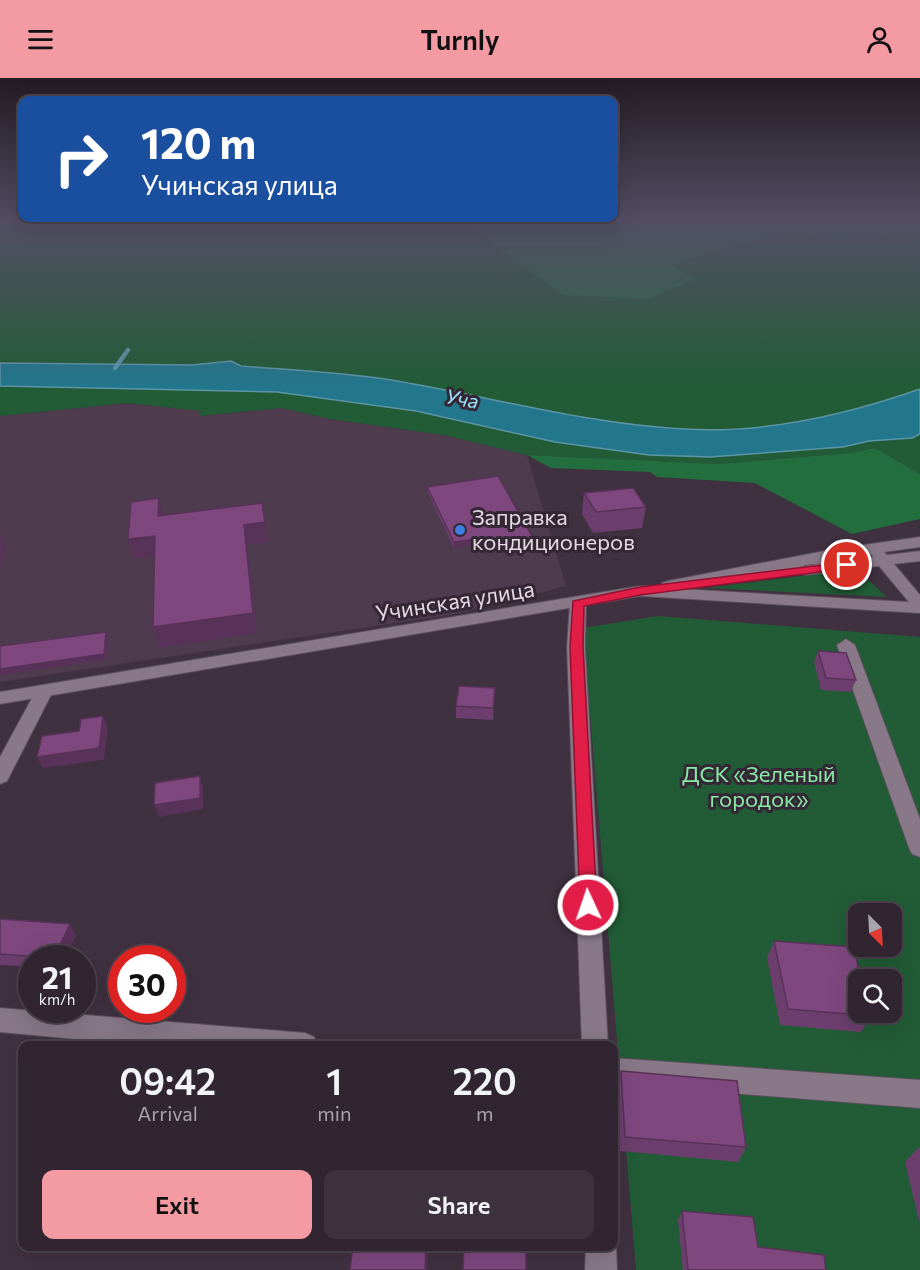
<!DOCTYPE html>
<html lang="en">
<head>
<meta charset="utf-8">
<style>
  body { margin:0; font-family:Commissioner,sans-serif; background:#3c313c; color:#f1f3f6; height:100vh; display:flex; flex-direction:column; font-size:22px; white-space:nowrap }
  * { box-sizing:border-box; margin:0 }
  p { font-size:20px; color:#a8a5ab }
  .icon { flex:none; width:33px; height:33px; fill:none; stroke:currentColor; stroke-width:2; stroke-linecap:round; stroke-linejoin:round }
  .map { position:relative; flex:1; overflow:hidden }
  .details { position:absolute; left:18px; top:963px; width:600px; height:210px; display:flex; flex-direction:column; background:#302530; border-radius:12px; box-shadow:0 6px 24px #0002,0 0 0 2px #4b424c }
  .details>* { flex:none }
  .top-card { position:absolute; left:18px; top:18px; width:600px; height:126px; border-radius:12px; box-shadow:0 6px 24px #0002,0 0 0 2px #4b424c; background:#1a4fa0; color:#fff; overflow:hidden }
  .needle { width:39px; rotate:156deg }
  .buttons { position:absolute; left:848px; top:825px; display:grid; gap:12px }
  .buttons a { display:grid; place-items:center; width:54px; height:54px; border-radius:12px; background:#302530; box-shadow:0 6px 24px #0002,0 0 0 2px #4b424c; font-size:30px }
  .speed { position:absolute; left:18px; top:867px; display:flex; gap:12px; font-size:30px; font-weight:700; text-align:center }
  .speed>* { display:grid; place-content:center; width:78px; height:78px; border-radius:50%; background:#302530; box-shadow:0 6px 24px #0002,0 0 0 2px #4b424c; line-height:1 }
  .speed small { font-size:15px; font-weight:400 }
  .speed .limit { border:9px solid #d22; background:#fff; color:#111 }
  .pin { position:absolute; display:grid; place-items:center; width:51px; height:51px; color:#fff; margin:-26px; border:3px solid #fff; border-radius:50%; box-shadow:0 2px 6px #0007 }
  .me { position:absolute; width:66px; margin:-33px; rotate:357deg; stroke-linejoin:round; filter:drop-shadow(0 0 4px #0008) }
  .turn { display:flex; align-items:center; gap:21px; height:126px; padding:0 24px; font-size:27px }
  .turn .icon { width:78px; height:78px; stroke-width:2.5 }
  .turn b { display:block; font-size:42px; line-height:51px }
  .eta { display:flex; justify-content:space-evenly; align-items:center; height:102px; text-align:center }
  .eta b { font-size:36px; font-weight:600; line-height:42px }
  .action { display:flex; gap:12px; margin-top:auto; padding:12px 24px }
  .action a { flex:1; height:69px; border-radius:12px; background:#f49aa2; color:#111; font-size:24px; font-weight:600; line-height:69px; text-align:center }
  .action a+a { background:#3c313c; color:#f1f3f6 }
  header { display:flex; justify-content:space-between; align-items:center; height:78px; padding:0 24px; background:#f49aa2; color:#111; font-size:27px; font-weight:600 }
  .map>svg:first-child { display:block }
  .built { fill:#4e3b4e }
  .green { fill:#215c36; fill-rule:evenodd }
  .forest { fill:#226e3f }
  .water { fill:#22778c; stroke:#5c95a6; stroke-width:1.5 }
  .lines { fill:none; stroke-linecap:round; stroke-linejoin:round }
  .stream { stroke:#5c95a6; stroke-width:4.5 }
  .street-casing { stroke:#5b4f5c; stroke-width:2 }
  .secondary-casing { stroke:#5b4f5c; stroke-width:2 }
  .street { fill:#887888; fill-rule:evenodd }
  .secondary { fill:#887888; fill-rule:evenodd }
  .wall { fill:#6c3e6d }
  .shaded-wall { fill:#583259 }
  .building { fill:#7e487f; stroke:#583259; stroke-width:1.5 }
  .route { fill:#e11d48; stroke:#92132f; stroke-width:1.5 }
  .shop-dot { fill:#3f7fe0; stroke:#362736; stroke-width:2 }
  .labels { text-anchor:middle; stroke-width:6; stroke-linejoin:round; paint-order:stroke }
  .far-water-label { font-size:20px; font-style:italic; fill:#97e3fa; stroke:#362736 }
  .poi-label { font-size:22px; fill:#e3dae3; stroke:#362736; text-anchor:start }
  .street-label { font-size:22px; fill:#e3dae3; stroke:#362736 }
  .park-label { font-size:22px; fill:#86eaa5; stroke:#362736 }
</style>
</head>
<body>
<header><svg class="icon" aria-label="menu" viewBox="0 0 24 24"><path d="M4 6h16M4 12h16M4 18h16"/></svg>Turnly<svg class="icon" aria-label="person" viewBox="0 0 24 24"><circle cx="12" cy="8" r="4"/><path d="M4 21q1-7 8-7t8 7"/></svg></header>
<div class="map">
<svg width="920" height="1192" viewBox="0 0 920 1192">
  <rect width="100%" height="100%" fill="#403140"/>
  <!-- built -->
  <path class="built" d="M127,325L202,333L199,338L282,330L329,341L444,357L527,377L566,508L455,536L0,604V338Z"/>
  <!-- green -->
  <g class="green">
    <path d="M0,144H467L504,175L563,217L693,201L671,187L732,167L796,153L838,161L896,147L920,144V396L875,370L849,375L718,386L527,377L444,357L329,341L282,330L199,338L201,333L127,325L0,338Z"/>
    <path d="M856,491L887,519L707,510Z"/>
    <path d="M658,538L920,559V1192H636L583,550ZM858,836H891V868H858ZM858,902H891V934H858Z"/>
  </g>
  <!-- forest -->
  <g class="forest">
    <path d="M467,144H909L896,147L890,154L838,161L796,153L732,167L672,187L694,201L649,221L563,217L504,175Z"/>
    <path d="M875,370L920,396V441L852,456L755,405L657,399L650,394L551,390L527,377L718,386L849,375Z"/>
  </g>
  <!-- water -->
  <path class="water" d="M231,283L241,288C289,292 337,294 385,301C485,317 583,346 684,351C763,356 846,337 920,311V356L912,360L869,363L843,369L710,379L649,377L555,364L416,333L277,314L0,308V285L192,287Z"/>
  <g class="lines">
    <!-- stream -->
    <path class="stream" d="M115,290L128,272"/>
    <defs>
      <g id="street">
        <path d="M578,520L586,525L585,569L608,968H582L567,569L570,525Z"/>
        <path d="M846,561L855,567L920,741V779L912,776L909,770L837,567Z"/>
        <path d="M44,607L50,609L53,613L7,703L0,706V679L38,609Z"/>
        <path d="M0,930L305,955L314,959L318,968H151L0,954Z"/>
        <path d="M614,980L920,1002V1030L614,1006Z"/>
        <path d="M614,1161L616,1168L617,1192H585L586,1168H614Z"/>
      </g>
      <path id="secondary" d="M920,459V469L884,474L887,477L920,473V483L894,486L920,517V535L640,518L0,626V614L640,508L661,509L662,505L668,503L835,471ZM871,476L873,479L805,487L797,492L805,497L879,488L909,524L680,511Z"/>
    </defs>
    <!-- street casing -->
    <use href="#street" class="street-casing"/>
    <!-- secondary casing -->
    <use href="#secondary" class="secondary-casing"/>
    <!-- street -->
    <use href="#street" class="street"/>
    <!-- secondary -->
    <use href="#secondary" class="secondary"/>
  </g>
  <!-- wall -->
  <g class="wall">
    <path d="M427,409L534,462V467L494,473L490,465L454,470L428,415Z"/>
    <path d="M584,415L646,429L642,450L593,455L582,436Z"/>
    <path d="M818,573L856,602L851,614L821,612L814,584Z"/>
    <path d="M495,610L493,642L456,640V628Z"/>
    <path d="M0,841L76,857L65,880H32V889L0,887Z"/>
    <path d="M774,863L872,938L861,954L780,947L767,880Z"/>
    <path d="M621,993L746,1069L738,1084L620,1073L617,1009Z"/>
    <path d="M918,1070H920V1147L905,1084Z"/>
    <path d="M682,1133L758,1169L826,1192H683L678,1142Z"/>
  </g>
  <!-- shaded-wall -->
  <g class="shaded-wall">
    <path d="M159,420L164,439L158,438Z"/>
    <path d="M262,425L268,464L247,466L257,555L159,570L153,549Z"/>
    <path d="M0,454L6,469L0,491Z"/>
    <path d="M155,458L161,477L134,481L128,461Z"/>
    <path d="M490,459V465L454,470V464Z"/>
    <path d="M534,462V467L494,473L495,468Z"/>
    <path d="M106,554L108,559L106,582L0,597V591Z"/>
    <path d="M103,638L108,650L104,682L43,690L37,679Z"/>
    <path d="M200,698L203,710V731L159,739L154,727Z"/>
    <path d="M70,846L76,857L65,880H54Z"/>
    <path d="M426,1168H428L427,1192H425Z"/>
  </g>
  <!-- building -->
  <g class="building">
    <path d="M498,398L534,462L495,468L490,459L454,464L427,409Z"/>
    <path d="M633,410L646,429L596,434L584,415Z"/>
    <path d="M159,420L158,438L262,425L265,444L244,447L253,535L153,549L155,458L128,461L131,424Z"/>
    <path d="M106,554L104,576L0,591V568Z"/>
    <path d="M818,573L846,575L856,602L826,600Z"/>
    <path d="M459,608L495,610L493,630L456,628Z"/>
    <path d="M103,638L99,670L37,679L42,658L79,653L81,641Z"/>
    <path d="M200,698V720L154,727L155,705Z"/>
    <path d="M0,841L70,846L54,880L0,876Z"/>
    <path d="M774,863L853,869L862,902H858V934H871L872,938L788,931Z"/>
    <path d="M621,993L737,1003L746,1069L625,1059Z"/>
    <path d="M682,1133L753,1139L758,1169L824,1177L826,1192H688Z"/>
    <path d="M353,1168H426L425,1192H350Z"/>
    <path d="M464,1168H526V1192H463Z"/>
  </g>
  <!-- sky -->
  <linearGradient id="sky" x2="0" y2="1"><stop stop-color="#231b23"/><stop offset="0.46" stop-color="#534e64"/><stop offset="1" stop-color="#534e64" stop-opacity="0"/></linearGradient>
  <rect width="920" height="311" fill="url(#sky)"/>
  <!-- route -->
  <path class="route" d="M847,484L853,487L851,490L640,517L584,528L583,569L597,827L595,832L588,835L582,832L580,827L570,569L573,523L640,509Z"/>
  <!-- markers -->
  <circle class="shop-dot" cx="460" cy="452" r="6"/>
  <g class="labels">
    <!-- far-water labels -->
    <g class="far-water-label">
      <text transform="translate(462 321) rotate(10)" y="7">Уча</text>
    </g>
    <!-- poi labels -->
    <g class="poi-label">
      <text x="472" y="447">Заправка<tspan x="472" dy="25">кондиционеров</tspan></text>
    </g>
    <!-- street labels -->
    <g class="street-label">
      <text transform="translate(455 523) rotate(-9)" y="8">Учинская улица</text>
    </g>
    <!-- park labels -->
    <g class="park-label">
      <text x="759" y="704">ДСК «Зеленый<tspan x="759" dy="25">городок»</tspan></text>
    </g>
  </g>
</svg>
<div class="buttons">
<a><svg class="needle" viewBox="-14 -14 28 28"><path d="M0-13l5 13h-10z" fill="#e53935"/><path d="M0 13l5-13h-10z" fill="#a8a5ab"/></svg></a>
<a><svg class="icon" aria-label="search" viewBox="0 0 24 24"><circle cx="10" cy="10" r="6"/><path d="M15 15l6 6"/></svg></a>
</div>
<div class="speed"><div>21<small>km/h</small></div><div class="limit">30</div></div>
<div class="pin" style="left:847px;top:487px;background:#d93025"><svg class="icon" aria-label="arrive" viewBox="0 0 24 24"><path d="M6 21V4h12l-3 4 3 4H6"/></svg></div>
<svg class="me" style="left:588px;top:827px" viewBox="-20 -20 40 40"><circle r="17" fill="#e11d48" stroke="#fff" stroke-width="3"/><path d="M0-11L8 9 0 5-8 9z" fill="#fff"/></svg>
<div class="top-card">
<div class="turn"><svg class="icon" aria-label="right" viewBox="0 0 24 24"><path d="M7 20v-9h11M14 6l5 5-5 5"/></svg><div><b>120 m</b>Учинская улица</div></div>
</div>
<section class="details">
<div class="eta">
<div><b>09:42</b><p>Arrival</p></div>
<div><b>1</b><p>min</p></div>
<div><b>220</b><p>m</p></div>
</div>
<div class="action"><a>Exit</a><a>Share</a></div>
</section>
</div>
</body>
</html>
